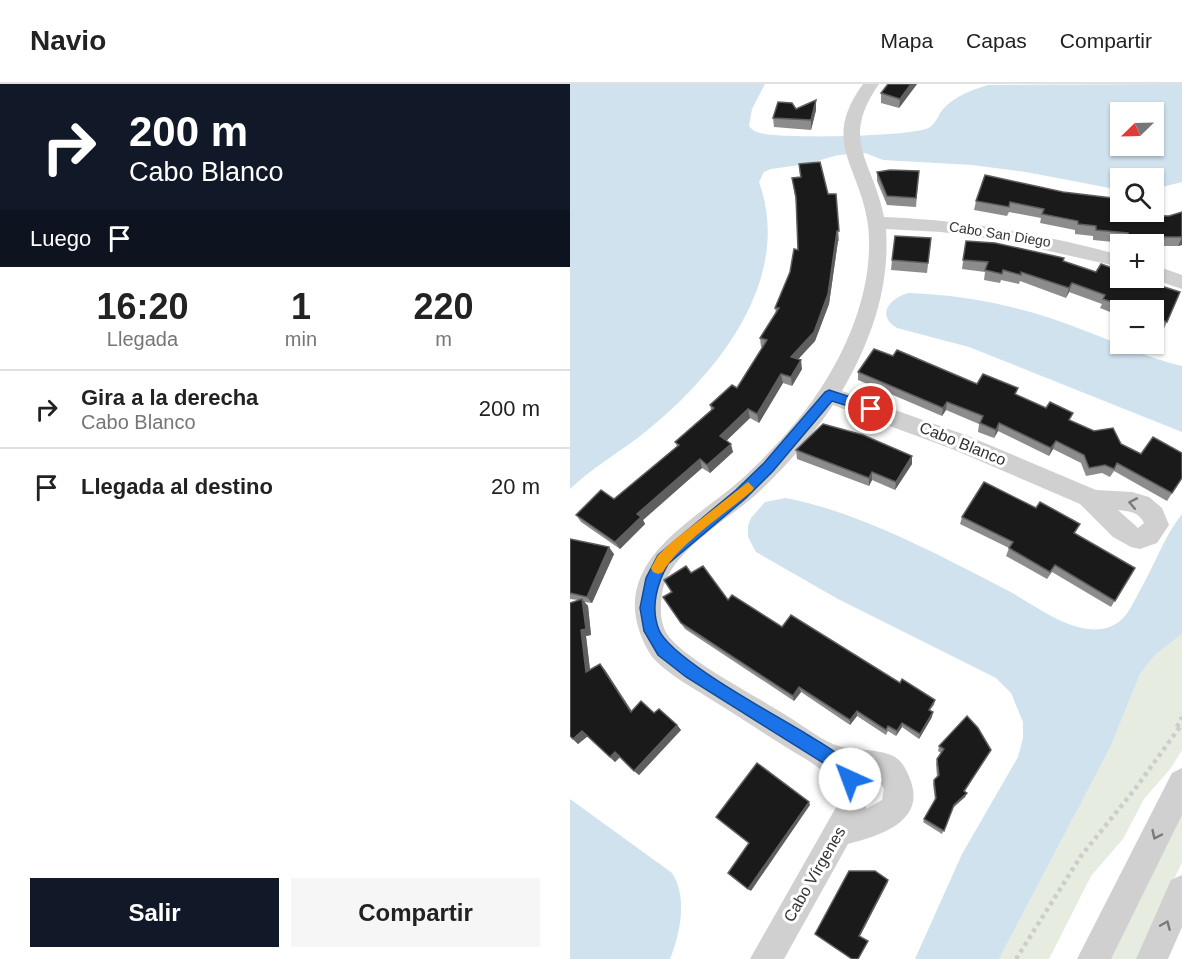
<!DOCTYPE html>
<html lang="es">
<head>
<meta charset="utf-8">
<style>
  body { margin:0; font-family:Helvetica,sans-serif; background:#f6f6f6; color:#222; height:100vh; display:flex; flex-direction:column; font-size:22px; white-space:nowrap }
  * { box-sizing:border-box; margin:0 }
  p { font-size:20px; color:#767676 }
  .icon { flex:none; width:33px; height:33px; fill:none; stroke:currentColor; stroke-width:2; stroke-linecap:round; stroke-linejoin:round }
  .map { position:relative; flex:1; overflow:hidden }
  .drawer { display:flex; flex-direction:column; background:#fff; width:570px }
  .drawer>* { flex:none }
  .hud { background:#111827; color:#fff; overflow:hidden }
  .needle { width:39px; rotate:247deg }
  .fabs { position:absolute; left:540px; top:18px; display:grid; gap:12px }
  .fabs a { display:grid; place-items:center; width:54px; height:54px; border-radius:0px; background:#fff; box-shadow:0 2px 4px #0004; font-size:30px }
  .pin { position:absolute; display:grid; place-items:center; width:51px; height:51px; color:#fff; margin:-26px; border:3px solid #fff; border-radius:50%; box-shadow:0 2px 6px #0007 }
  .me { position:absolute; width:66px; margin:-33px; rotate:317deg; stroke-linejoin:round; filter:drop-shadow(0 0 4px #0008) }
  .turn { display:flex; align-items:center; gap:21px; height:126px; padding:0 30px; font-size:27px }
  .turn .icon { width:78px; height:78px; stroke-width:2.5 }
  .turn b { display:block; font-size:42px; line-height:51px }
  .then { display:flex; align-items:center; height:57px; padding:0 30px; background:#0003; gap:12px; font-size:22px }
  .eta { display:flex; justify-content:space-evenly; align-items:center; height:102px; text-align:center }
  .eta b { font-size:36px; font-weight:700; line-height:42px }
  .button { display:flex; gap:12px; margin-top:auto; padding:12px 30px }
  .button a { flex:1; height:69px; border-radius:0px; background:#111827; color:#fff; font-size:24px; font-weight:700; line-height:69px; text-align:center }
  .button a+a { background:#f6f6f6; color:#222 }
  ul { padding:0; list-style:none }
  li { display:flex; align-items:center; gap:18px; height:78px; padding:0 30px; border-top:2px solid #e0e0e0 }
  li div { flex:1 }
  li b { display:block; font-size:22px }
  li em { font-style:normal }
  header { display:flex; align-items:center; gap:36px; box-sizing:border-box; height:84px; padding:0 30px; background:#fff; border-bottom:2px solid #e0e0e0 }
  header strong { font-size:28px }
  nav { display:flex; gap:33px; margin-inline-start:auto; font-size:21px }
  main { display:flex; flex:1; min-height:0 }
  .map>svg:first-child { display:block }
  .green { fill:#e6ecdf }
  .water { fill:#cfe2ee; fill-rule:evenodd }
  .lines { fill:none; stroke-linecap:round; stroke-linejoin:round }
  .path { stroke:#cdcdcd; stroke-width:4.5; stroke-dasharray:4 4; stroke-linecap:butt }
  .minor { fill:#d0d0d0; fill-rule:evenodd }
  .wall { fill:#8c8c8c }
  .shaded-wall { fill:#5f5f5f }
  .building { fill:#1a1a1a; stroke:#5f5f5f; stroke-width:1.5 }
  .oneway { stroke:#7a7a7a }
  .route { fill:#1a73e8; stroke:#114b97; stroke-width:1.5 }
  .slow { fill:#f59e0b }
  .labels { text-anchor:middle; stroke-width:6; stroke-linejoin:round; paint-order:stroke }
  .far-street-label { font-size:14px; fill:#333; stroke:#fff }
  .street-label { font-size:16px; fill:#333; stroke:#fff }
</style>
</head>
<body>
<header>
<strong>Navio</strong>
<nav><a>Mapa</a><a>Capas</a><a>Compartir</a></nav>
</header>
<main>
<section class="drawer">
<div class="hud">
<div class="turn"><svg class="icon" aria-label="right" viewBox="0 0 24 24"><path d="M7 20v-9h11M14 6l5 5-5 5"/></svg><div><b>200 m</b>Cabo Blanco</div></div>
<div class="then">Luego<svg class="icon" aria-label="arrive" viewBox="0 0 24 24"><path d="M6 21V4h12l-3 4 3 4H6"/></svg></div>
</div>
<div class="eta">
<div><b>16:20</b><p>Llegada</p></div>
<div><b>1</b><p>min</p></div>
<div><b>220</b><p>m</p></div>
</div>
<ul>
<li><svg class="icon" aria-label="right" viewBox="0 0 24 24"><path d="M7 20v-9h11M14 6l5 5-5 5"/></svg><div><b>Gira a la derecha</b><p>Cabo Blanco</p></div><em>200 m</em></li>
<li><svg class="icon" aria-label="arrive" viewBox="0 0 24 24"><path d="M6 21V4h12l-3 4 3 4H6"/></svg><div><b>Llegada al destino</b></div><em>20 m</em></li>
</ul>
<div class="button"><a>Salir</a><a>Compartir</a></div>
</section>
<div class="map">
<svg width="612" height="875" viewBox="0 0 612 875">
  <rect width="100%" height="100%" fill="#fff"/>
  <!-- green -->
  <g class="green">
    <path d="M612,550V666L601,684L574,715L553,755L521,792L479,875H429L541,662L570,590L586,570Z"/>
    <path d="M612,726V778L568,875H540Z"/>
  </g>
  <!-- water -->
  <g class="water">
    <path d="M0,0H195L182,25L179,42C183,46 185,48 190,49C210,55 347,53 360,43C366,39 369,30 373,25C385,12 402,6 418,1L612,0V98L584,105V94H550V106L456,88L402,81L313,76L295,69L268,71L237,80L201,85L194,88L189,98C225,198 143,295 69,353C46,370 21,385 0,405ZM550,28H584V62H550Z"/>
    <path d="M339,209C399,211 458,224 513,246C546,258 577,274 612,282V348L399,263L327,244C305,231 321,213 339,209Z"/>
    <path d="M216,414C289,428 369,471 435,505C458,517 482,536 508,543C522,547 539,547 551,536C559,529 563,519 568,510C584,483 593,454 612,430V550L586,570L570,590L541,662L429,875H345L392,770L448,673L453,654V638L441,609L426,594L268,515L186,468L178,453V442L181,434L195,418Z"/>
    <path d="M0,715L102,789C118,813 110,850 100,875H0Z"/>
  </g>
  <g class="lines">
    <!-- path -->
    <g class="path">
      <path d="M607,643L612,633"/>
      <path d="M446,875L511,772L565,705L612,640"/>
    </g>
    <!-- minor -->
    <g class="minor">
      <path d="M293,0H309C269,57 303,76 314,133C395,136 473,150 550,171V183L430,156L371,148L316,145C320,204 301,257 272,307L398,352L526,406L562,408L579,413L592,424L599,441L587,459L570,465L561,463L543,453L510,420L382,365L263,321C243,351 219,379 193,404C163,434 98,466 92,510C90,523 90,539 97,550C114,575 181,609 209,627C227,637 245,652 263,660C282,668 307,663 325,673C333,678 337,687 340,695C357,738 309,752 278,760L214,875H180L269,718V704C256,686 237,676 219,665C193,649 168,632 142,616C122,603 100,592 83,574C77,566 72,555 69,546C45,472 131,433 174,393C205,364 234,332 256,296C284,251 304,194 298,141C290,81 250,59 293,0ZM548,426C559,427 569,428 574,439L568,444ZM294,694L309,697L314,705L312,716L296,725L298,708Z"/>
      <path d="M584,181L612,191V205L580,194H584Z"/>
      <path d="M612,684V731L541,875H507L602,689Z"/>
      <path d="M612,791V843L598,875H566L601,796Z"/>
    </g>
  </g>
  <!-- wall -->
  <g class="wall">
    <path d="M318,0H347L329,24L311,19V9Z"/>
    <path d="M226,25L246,26L241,46L204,43L203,34Z"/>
    <path d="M229,80L258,110H266L269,157H268L259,220L245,257L228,275L232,285L222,302L213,299L189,339L180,334L156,357L163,368L140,389L132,384L73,436L75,440L50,465L11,438L6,431L44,415L107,362L105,358L141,326L140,321L167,304L193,263H191L190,254L206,229L205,224L220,188L228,166L226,119L222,94L230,93Z"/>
    <path d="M349,87L346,123L317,121L307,97V88Z"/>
    <path d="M415,91L542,131L599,132L612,128V161L608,162H592L591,165H584V160H555L554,159L523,156V152L505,150V146L470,139L471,134L439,128L437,132L404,126L406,117Z"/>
    <path d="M361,154L357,189L321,186L322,176Z"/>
    <path d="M396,157L494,174L493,177L526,188L610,208L593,247L584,244V226H550V232L530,224L532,220L499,208L496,214L450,197L449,200L431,196L430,199L414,196L415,188L392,185Z"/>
    <path d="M323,272L407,300L447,311L551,360L612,394L597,417L544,387L540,393L532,389L516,392L511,379L483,365L479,372L428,347L424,354L408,348L409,340L376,326L372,332L288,296V288Z"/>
    <path d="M226,366L342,372V380L325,406L302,396L299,402L227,375Z"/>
    <path d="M392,433L505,450L565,484L541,523L482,488L477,495L436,472L439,464L390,440Z"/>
    <path d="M0,455L44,470L22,519L14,518L18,522L21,551L16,552L20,586L30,580L35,586L62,627L84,629L107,641L111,646L69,691L50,673L45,678L18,652L8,660L3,655L8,516L0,515Z"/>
    <path d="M121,489L158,516L212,543L365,616L364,621L360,626L362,633L349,655L332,643L326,652L318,647L316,651L287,632L280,641L231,608L224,617L115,545L93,513L101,508L94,496Z"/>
    <path d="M369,662L421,666L395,707L397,709L395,713L383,724L372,750L353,738L365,716L363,700L364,696L367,693L366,680L367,675L371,669L368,667Z"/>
  </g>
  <!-- shaded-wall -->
  <g class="shaded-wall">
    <path d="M341,0H347L329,24L330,15Z"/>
    <path d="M246,16V26L241,46V36Z"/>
    <path d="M267,147L268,157L259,220L245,257L222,282L221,273Z"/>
    <path d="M612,153V161L608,162Z"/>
    <path d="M502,199L499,208L496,214L499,204Z"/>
    <path d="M231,276L232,285L222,302L221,293Z"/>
    <path d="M211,290L213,299L189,339L187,330Z"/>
    <path d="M377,318L376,326L372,332L373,324Z"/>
    <path d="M178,325L180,334L152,361L150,352Z"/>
    <path d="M429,339L428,347L424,354L426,346Z"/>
    <path d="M486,357L483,365L479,372L481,364Z"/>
    <path d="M161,360L163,368L140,389L137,381Z"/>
    <path d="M342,372V380L325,406L326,398Z"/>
    <path d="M130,375L132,384L73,436L75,440L50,465L45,458L67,430Z"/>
    <path d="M302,388V396L299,402V394Z"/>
    <path d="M39,463L44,470L22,519L17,513Z"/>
    <path d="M12,515L18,522L21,551L16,552L21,594L16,588L11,546Z"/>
    <path d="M30,580L35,586L65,633L61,628Z"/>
    <path d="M229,603L231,608L224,617L223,612Z"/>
    <path d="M287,627V632L280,641V636Z"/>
    <path d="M363,628L362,633L349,655L350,650Z"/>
    <path d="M332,639V643L326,652L327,647Z"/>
    <path d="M107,641L111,646L69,691L64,687Z"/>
    <path d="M12,647L18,652L8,660L3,655Z"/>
    <path d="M45,668L50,673L45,678L40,673Z"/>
    <path d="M397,709L395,713L382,724L384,721Z"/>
    <path d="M239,718L240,721L181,807L178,805Z"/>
    <path d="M318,796V798L290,852H289Z"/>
  </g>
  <!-- building -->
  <g class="building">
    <path d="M318,0H341L330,15L311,9Z"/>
    <path d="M246,16L241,36L203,34L208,18L222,19L226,25Z"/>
    <path d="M250,78L258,110H266L269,147H267L258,210L244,248L221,273L231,276L221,293L211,290L187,330L178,325L150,352L161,360L137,381L130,375L67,430L71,433L45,458L6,431L31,406L44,415L109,361L105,358L144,324L140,321L162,301L167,304L197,256L190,254L209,224H205L220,188L224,165L228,166L226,113L222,94L231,93L229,80Z"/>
    <path d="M320,86L349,87L346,114L317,112L307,88Z"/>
    <path d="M415,91L493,108L542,114V131L599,132L612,128V153H594V155H570V153H559L558,149L526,146V142L508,140V137L472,130L474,125L440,118L439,123L406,117Z"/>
    <path d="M325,152L361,154L358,179L322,176Z"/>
    <path d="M396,157L425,159L494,174L493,177L526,188L531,180L545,185L546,183L550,185V194H566L610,208L597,238L584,233V226H565L533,215L535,211L502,199L499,204L451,188V191L433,186L432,190L415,186L418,178L393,176Z"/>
    <path d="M304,265L323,272L327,266L407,300L413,290L448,304L445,310L476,324L480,318L503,329L499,336L524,347L543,344L551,360L571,370L583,353L612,369V394L602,409L547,379L544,385L535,381L519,384L514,371L486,357L481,364L429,339L426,346L410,339L413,332L377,318L373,324L288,288Z"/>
    <path d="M253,340L293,351L342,372L326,398L302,388L299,394L226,366Z"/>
    <path d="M414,398L466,424L470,418L510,440L504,449L565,484L545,517L485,481L480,488L439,464L443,458L392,433Z"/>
    <path d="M0,455L39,463L17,513L0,509Z"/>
    <path d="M116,482L121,489L133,482L158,516L162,511L212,543L221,531L330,599L332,595L365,616L359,626L363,628L350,650L332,639L327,647L318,642L316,646L287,627L280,636L229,603L223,612L111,539L93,513L102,508L94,496Z"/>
    <path d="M12,515L16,545L11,546L16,588L30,580L61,628L71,617L84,629L89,625L107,641L64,687L45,668L40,673L12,647L3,655L0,652V519Z"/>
    <path d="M397,632L408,644L421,666L394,707L397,709L384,721L374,747L354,735L366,714L364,696L369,691L367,675L374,665L369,662Z"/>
    <path d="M187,679L239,718L178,805L158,789L179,759L146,733Z"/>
    <path d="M279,787H305L318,796L289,852L298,857L288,875H282L245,850Z"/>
  </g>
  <!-- one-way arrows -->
  <defs><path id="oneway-chevron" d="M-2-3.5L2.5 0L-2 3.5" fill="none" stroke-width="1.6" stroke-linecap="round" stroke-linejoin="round" transform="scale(1.5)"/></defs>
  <g class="oneway">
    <use href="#oneway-chevron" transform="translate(563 419) rotate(-169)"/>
    <use href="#oneway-chevron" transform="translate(586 751) rotate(115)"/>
    <use href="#oneway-chevron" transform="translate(596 841) rotate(-67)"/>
  </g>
  <!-- route -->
  <path class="route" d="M259,306L305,321L307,325L301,329L262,317L203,387L176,414L98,480C87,499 80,524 89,546C102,576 206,631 238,651C256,662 280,674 288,695L286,701L280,703L274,701L255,680L116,593L88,571L74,547L70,524L76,494L88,471L166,406L194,379L255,308Z"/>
  <!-- slow -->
  <path class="slow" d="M178,398L184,404L182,407C157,428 108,461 93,488L88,490L83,488L81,484L88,471L103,457Z"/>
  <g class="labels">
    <!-- far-street labels -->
    <g class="far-street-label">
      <text transform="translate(430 150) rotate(9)" y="5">Cabo San Diego</text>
    </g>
    <!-- street labels -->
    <g class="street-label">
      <text transform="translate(393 359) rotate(22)" y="6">Cabo Blanco</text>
      <text transform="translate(244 790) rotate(-60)" y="6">Cabo Vírgenes</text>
    </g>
  </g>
</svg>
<div class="fabs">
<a><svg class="needle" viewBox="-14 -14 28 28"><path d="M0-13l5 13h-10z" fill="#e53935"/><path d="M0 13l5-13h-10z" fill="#767676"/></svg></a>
<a><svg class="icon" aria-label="search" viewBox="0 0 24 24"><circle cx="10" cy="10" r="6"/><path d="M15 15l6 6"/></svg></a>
<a>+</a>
<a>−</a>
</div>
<div class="pin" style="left:301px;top:325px;background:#d93025"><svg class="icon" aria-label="arrive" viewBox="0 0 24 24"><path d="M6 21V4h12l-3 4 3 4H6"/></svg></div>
<svg class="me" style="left:280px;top:695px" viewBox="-20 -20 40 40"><circle r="19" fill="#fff"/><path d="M0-13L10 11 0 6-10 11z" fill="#1a73e8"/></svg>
</div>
</main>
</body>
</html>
